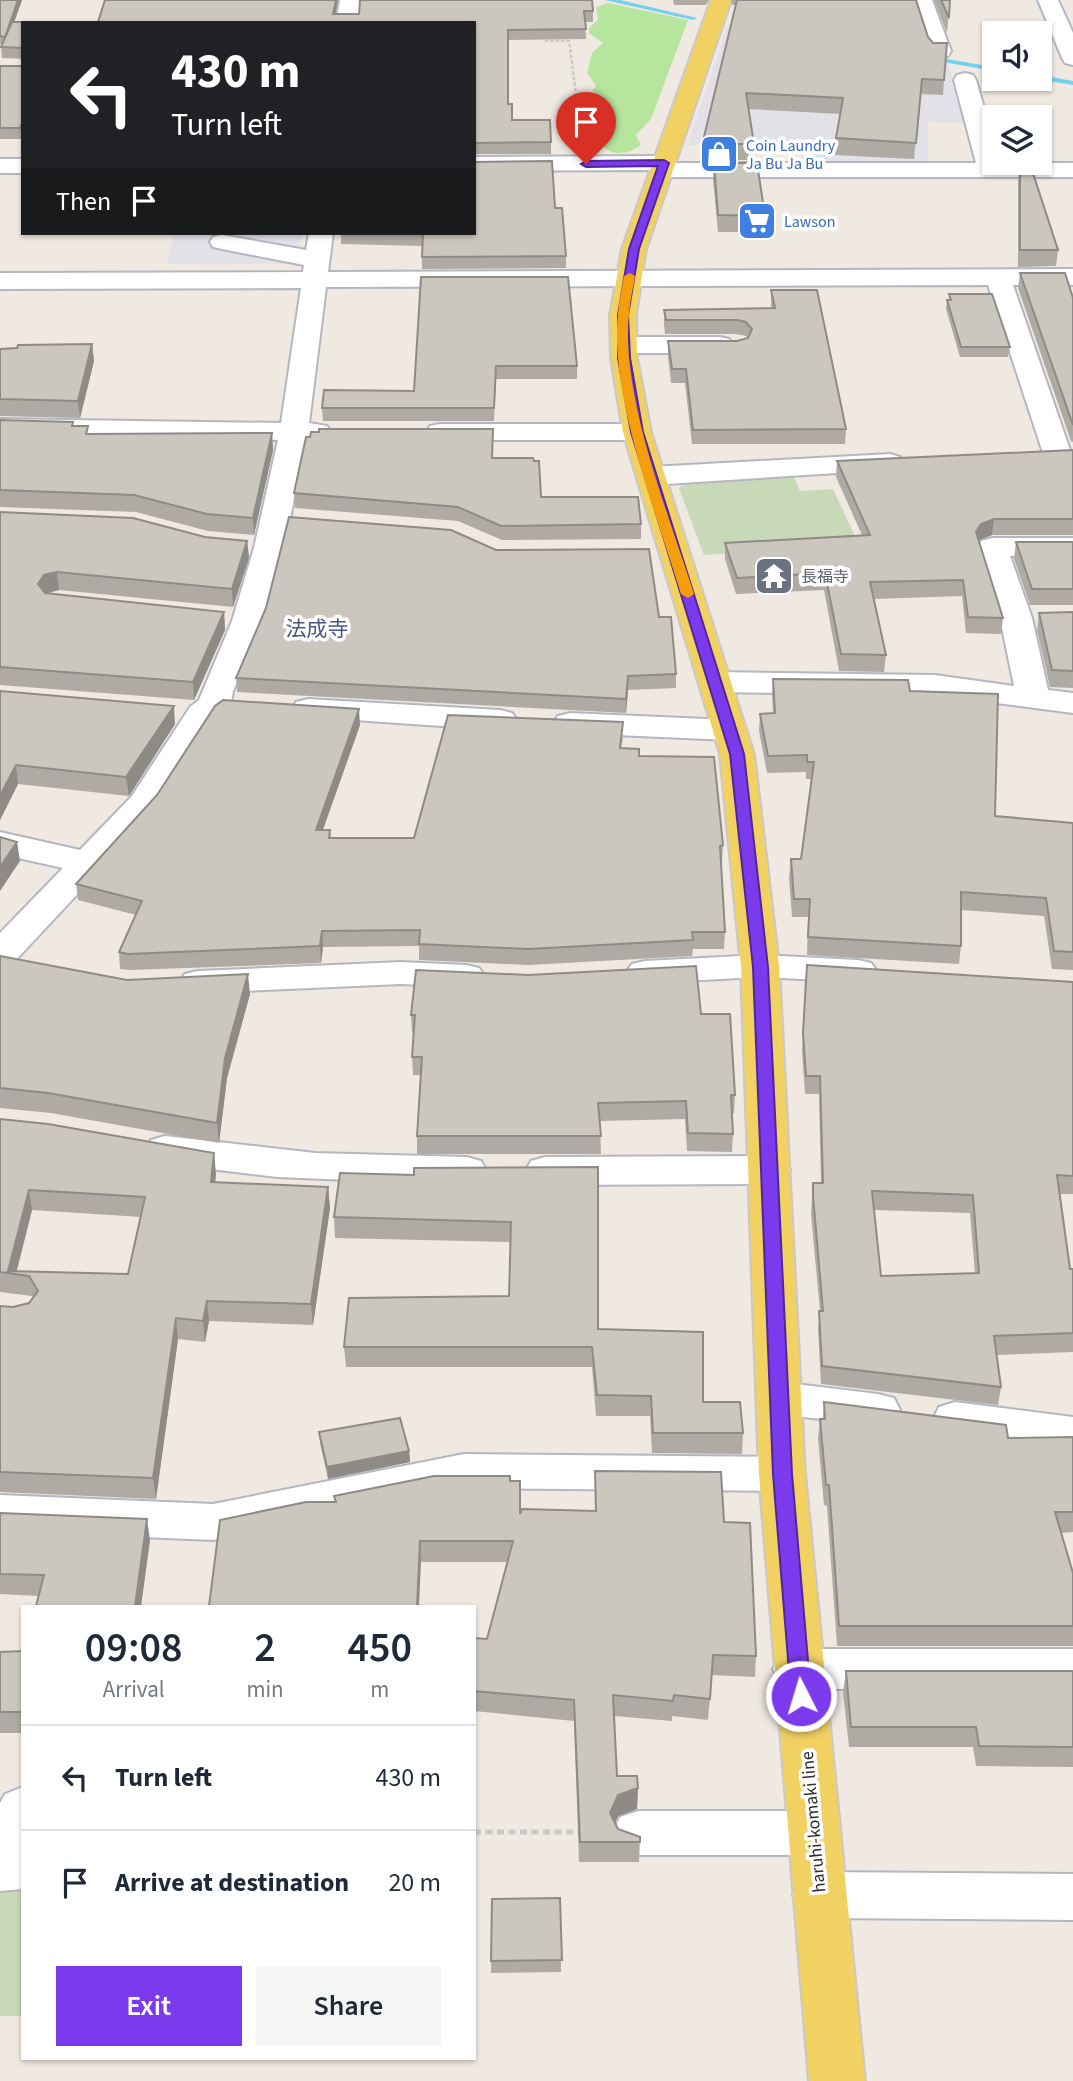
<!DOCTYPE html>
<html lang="en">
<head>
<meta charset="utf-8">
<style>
  body { margin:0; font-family:"Source Sans 3","Noto Sans JP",sans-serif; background:#f6f6f7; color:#1f2937; height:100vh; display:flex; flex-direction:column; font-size:26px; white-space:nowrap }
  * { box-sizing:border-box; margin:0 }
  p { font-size:23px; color:#747a83 }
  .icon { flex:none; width:38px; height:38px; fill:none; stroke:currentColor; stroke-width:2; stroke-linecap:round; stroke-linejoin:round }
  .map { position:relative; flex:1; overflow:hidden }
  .sheet { position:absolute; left:21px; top:1605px; width:455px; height:455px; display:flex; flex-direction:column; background:#fff; border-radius:0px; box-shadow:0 2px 5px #0004 }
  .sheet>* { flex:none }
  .banner { position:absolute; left:21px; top:21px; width:455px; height:214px; border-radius:0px; box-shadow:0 2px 5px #0004; background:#202124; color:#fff; overflow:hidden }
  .controls { position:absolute; left:982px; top:21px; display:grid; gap:14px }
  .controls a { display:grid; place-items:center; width:70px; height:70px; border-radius:0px; background:#fff; box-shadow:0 2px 5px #0004; font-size:35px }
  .pin { position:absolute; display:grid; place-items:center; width:60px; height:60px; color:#fff; margin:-72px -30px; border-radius:50% 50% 50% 0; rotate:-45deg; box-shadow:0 0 7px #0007 }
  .pin .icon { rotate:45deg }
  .me { position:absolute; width:77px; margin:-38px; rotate:355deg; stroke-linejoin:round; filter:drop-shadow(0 0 5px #0008) }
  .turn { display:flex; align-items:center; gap:24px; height:147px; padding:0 35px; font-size:32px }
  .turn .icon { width:91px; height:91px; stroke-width:2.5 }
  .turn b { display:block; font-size:49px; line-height:60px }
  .then { display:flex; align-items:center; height:66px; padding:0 35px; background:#0003; gap:14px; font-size:26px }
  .eta { display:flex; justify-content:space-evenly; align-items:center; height:119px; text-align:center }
  .eta b { font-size:42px; font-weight:600; line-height:49px }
  .cta { display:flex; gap:14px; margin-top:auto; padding:14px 35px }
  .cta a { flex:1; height:80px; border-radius:0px; background:#7c3aed; color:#fff; font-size:28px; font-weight:600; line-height:80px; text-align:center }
  .cta a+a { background:#f6f6f7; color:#1f2937 }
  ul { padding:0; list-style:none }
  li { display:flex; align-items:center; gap:21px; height:105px; padding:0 35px; border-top:2px solid #e0e1e3 }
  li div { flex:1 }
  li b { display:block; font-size:26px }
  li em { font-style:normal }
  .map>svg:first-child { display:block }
  .industrial { fill:#e3e1e8 }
  .green { fill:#b6e59e }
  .cemetery { fill:#c8d9b8 }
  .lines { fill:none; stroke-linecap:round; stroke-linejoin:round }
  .stream { fill:#75cff0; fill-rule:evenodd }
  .minor-casing { stroke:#b4b7c1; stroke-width:4 }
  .major-casing { stroke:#c9c9c9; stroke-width:4 }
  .path-far1 { stroke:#c9c9c9; stroke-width:2.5; stroke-dasharray:3.5 2; stroke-linecap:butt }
  .path { stroke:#c9c9c9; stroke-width:5; stroke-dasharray:7 4.5; stroke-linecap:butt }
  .minor { fill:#fff; fill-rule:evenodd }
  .major { fill:#f2d163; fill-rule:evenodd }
  .wall { fill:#afaba4; fill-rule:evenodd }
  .shaded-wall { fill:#8e8b86 }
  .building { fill:#cbc7bf; stroke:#8e8b86; stroke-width:2; fill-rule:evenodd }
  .route { fill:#7c3aed; stroke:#51269a; stroke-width:2 }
  .slow { fill:#f59e0b }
  .labels { text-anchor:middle; stroke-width:7; stroke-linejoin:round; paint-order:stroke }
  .far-shop-label { font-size:16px; fill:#366cbe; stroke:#fff; text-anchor:start }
  .far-worship-label { font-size:16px; fill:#5b616d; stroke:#fff; text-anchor:start }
  .street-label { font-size:18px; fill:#2e2e2e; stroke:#fff }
  .quarter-label { font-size:21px; fill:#4d5680; stroke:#fff }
</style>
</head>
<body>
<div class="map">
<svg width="1073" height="2081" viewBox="0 0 1073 2081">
  <rect width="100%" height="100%" fill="#efe9e1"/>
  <!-- industrial -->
  <g class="industrial">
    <path d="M728,25L949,65L965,123L928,122V165L798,166L803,148L687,145Z"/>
    <path d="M174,233H302L297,264H167Z"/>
  </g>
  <!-- green -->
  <path class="green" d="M608,3L688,20L651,119L636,135L641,145C628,155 607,158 600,140L612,129L597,116L606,100L592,91L596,86L587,73L592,53L603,43L589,33V28L598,20L596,7Z"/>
  <!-- cemetery -->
  <g class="cemetery">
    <path d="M794,477L800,491L833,489L859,545L704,555L679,488L684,484Z"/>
    <rect x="0" y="1889" width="23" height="127"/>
  </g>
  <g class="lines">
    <!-- stream -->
    <g class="stream">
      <path d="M605,0H620L697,18L693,20Z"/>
      <path d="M923,55L994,67V71L926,59H923Z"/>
      <path d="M1040,75L1073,81V85L1037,79H1040Z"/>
    </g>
    <defs>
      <g id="minor">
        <path d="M340,0H360L358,23H336Z"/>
        <path d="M912,0H932L951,51L948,56H932L929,51Z"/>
        <path d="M1038,0H1058L1073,33V65L1065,63L1062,58Z"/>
        <path d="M965,73L973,75L976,80L994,143V163H1073V177H662L654,175L650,170L474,171V157L664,156L672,158L676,163H976L954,80L957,75Z"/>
        <rect x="0" y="159" width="23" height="14"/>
        <path d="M309,233H333L328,272L1073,269V285H1013L1071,453L1067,459L1057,462L1047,459L1043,453L988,285L326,287L309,423L327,426L331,432L327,438L306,440L284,548L264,621L233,691L231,703L214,720L157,809L13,963L0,966V933L63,868L0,854V832L80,850L132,796L190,707L199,700L232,621L254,548L278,440L0,435V419L281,423L301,288L0,289V273L303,272L304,265L222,249L213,247L210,242L213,237L222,235L306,250Z"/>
        <path d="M624,337H720L729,339L733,345L729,351L720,353H624L615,351L611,345L615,339Z"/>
        <path d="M440,424H637L647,426L651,432L647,438L637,440H440L430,438L426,432L430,426Z"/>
        <path d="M890,454L900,457L904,463L900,469L651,485L641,482L637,476L641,470L651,467Z"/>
        <path d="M992,538H1073V556H1010L1032,618L1048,690L1073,693V713L935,695L715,692L704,689L699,682L704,675L715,672L935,675L1014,686L1000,618L977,547L981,541Z"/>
        <path d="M308,699L500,710L512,713L517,720L512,727L500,730L296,716L292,709L296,702Z"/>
        <path d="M570,713L729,720L741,723L746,730L741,737L729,740L570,733L558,730L553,723L558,716Z"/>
        <path d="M760,955L858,960L871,963L877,971L871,979L858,982L760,977L645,983L632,980L626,972L632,964L645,961Z"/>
        <path d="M401,962L466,965L479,968L485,976L479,984L466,987L401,984L198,993L185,990L179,982L185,974L198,971Z"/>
        <path d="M165,1136L315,1153L467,1157L481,1161L487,1171L481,1181L467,1185L277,1177L202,1168L151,1158L145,1149L151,1140Z"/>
        <path d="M770,1156L784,1160L790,1170L784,1180L770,1184L545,1185L531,1181L525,1171L531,1161L545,1157Z"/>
        <path d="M779,1382L878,1394L894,1398L900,1410L894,1422L878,1426L779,1414L763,1409L757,1398L763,1387Z"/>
        <path d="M955,1402L1073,1417V1451L955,1436L939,1431L933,1419L939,1407Z"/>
        <path d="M464,1454L782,1457L798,1462L805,1474L798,1486L782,1491L464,1488L213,1540L0,1531V1495L213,1504Z"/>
        <path d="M798,1649H1073V1689H798L781,1683L773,1669L781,1655Z"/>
        <path d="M23,1787V1889L0,1891V1803L5,1794Z"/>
        <path d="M638,1811H814L832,1817L840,1833L832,1849L814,1855H638L620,1849L612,1833L620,1817Z"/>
        <path d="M820,1872L1073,1874V1920L820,1918L801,1911L793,1895L801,1879Z"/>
      </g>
      <path id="major" d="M711,0H731L646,249L636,315L637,358L651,432L754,754L779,966L805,1474L865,2081H809L759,1474L741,966L720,754L623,432L611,358L610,315L622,249Z"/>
    </defs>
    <!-- minor casing -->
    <use href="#minor" class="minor-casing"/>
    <!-- major casing -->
    <use href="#major" class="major-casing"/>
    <!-- path-far1 -->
    <path class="path-far1" d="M546,34V41H569L581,132"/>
    <!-- path -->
    <path class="path" d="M474,1832H579"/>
    <!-- minor -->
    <use href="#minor" class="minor"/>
    <!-- major -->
    <use href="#major" class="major"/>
  </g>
  <!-- wall -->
  <g class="wall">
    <path d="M0,0H22L14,22H98L336,14L593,11V22H585L586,39L508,40V104L512,120L551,142V154H474V23H23V59L2,58L1,47L2,44H0Z"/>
    <path d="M673,0H709L706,5H674Z"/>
    <path d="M731,0H916L928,37L944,80L943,95L920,94L914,159L835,155L836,138L840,114L748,109L754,144L753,160H712L711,157H702L703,141L736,5H732Z"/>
    <path d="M934,0H950L947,33Z"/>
    <path d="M0,66H23L22,139H0Z"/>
    <path d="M714,163L765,216L764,232H718L713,180Z"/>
    <path d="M1020,164L1058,250L1056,266L1018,267V180Z"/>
    <path d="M555,208L566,256V268L422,269V246L341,244V233H474Z"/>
    <path d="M1020,273L1073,298V442L1071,441L1018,288Z"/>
    <path d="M421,277L577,366V379H496L494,421H323L322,408L414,391Z"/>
    <path d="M771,290L846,429L845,444H692L685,383H671L668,356V341H737L747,339L746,336L736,334H665L664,324V310L771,308Z"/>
    <path d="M949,294L1010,347L1008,357H960L946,309L947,300H949Z"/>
    <path d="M92,344L94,361L80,418L0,416V349Z"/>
    <path d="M0,420L73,422V426L89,434L272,433L273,450L254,535L208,531L136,512L0,507Z"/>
    <path d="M493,443V458L541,497L641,524V539L502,540L458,521L295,508L294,493Z"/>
    <path d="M1073,450V535H992L979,540L1003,618L1001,634L966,633L962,596L874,599L886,655L884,672L839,671L824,590L736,594L725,559V543L862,535L836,477L837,461Z"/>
    <path d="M0,512L205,537L247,541L249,558L233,607L59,590L46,594L224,612L225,630L194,700L0,685Z"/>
    <path d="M1016,542H1073V605H1030L1014,559Z"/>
    <path d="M496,550L659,617L676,674V688L628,690L626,713L237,692L236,678Z"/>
    <path d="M1073,612V688L1050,687L1037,630L1039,613Z"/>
    <path d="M773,679L910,691L995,816L1073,823V970L1052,969L1044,916L961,910V946L959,964L807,955L808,917H792L789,877L791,859H801L812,779H806V772L767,773L759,731L760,714L773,713L772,695Z"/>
    <path d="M0,691L175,724L129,796L18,784L0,820Z"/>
    <path d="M360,725L323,830H330L331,838H414L623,738L621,748L639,756L723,845L722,862H721L725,932L724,949H693L692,956L528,965L419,960V946L323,947L321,963L130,970L120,969L119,952L136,915L78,900L76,884Z"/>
    <path d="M0,956L127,980L250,994L227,1078L219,1143L51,1113L0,1108Z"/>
    <path d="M1073,982V1194H1060L1070,1269H1073V1352L997,1355L1001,1387L998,1405L821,1384L818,1329L820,1311L811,1214L813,1183H821L819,1094H805L802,1052L805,983ZM874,1210L970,1213L975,1273L881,1276Z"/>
    <path d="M701,1014L735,1095L734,1113H732L733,1134L732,1152L687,1151L685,1119L600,1121L601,1154H417V1136L421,1075H413L412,1057L414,1033H412L411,1015Z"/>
    <path d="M0,1119L216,1174L215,1182L328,1187L330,1208L313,1325L209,1321L205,1342L178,1339L156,1499L0,1492V1306L13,1307L29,1303L33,1298L32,1296L0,1292ZM32,1210L141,1217L128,1274L16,1271Z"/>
    <path d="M598,1167V1329L703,1402L743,1433L742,1454L652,1453L650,1416H596L592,1367H346L344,1347L509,1296L511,1242L335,1238L334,1217L414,1175Z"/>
    <path d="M824,1402L1008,1438L1073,1437V1532L1061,1533L1073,1573V1646H837L827,1506L824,1505L818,1439L820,1419H823Z"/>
    <path d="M319,1432L409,1451L410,1462L328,1479L320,1443Z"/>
    <path d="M595,1471L724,1522L756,1656L755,1677L712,1675L708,1720L672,1716V1721L614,1716L617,1776L638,1788L637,1809L618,1816L615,1822L618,1829L640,1837L639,1862H579L574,1721L474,1711V1638L487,1639L507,1562H421L335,1502L334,1496L510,1481L520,1514L595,1511Z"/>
    <path d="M0,1513L150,1540L141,1606H36L39,1596L0,1594Z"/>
    <path d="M23,1651V1733H0V1652Z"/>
    <path d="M846,1671H1073V1767L976,1766L973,1747H849L843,1692Z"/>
    <path d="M560,1898L561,1972L491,1973L492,1899Z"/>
  </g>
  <!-- shaded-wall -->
  <g class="shaded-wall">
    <path d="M18,0H22L6,45L5,37Z"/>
    <path d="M336,0H338L334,23L333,14Z"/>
    <path d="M23,121V136L22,139L20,128Z"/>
    <path d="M92,344L94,361L80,418L78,401Z"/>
    <path d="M272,433L273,450L254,535L253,518Z"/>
    <path d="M994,519L992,535L979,540L976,532L981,524Z"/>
    <path d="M247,541L249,558L233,607L232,589Z"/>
    <path d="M57,572L59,590L46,593L38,584L44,575Z"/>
    <path d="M224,612L225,630L194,700L193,682Z"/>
    <path d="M628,676V690L626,713V699Z"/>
    <path d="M174,706L175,724L129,796L126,777Z"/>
    <path d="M359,709L360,725L317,846L316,830Z"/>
    <path d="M16,765L18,784L0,820V796Z"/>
    <path d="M17,842L20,861L0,891V867Z"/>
    <path d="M322,931L323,947L321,963L320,946Z"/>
    <path d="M248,974L250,994L227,1078L219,1143L217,1123L225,1058Z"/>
    <path d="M214,1153L216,1174L213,1202L211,1182Z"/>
    <path d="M328,1187L330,1208L313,1325L311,1304Z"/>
    <path d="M29,1190L32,1210L16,1274L8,1271Z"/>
    <path d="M207,1301L209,1321L205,1342L203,1321Z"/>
    <path d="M176,1318L178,1339L156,1499L153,1478Z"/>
    <path d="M409,1451L410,1462L328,1479L327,1467Z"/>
    <path d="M147,1519L150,1540L141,1606H135Z"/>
    <path d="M420,1541L421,1562L419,1606H417Z"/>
    <path d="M638,1788L637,1809L618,1816L610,1834V1813L618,1795Z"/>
  </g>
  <!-- building -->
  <g class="building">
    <path d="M0,0H18L5,37L0,36Z"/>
    <path d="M105,0H336L333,14H359L360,0H592L593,11H584L586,29L508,30V104H512V120H550L551,142L474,143V23H23V48L1,47L12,22H98Z"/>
    <path d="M737,0H916L928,37L933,43H947L944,80L922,79L916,143L836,138L843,98L746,93L754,144H712V141H703Z"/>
    <path d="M941,0H950L949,18Z"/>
    <path d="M0,66H23V121L20,128H0Z"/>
    <path d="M552,161L555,208H562L566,256L422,257L423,234L378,233H474V162Z"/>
    <path d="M714,163H757L765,216L718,215Z"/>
    <path d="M1020,164H1030L1058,250H1020Z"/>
    <path d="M1020,273H1065L1073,298V425Z"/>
    <path d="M421,277H568L577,366H496L494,408H322L324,390L414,391Z"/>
    <path d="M771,290H817L846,429L693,430L686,369H672L668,341H737L748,338L752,329L746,322L737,320H666L664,310L775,308Z"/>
    <path d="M949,294H992L1010,347H961L947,300H951Z"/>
    <path d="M92,344L78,401L0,399V349L17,348L18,345Z"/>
    <path d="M0,420L73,422L72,426H88L86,434L272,433L253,518L207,514L134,495L0,490Z"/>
    <path d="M319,429H493L492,458H533L534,461H539L541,497H638L641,524L501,526L458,507L294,493L306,437H310L311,432H319Z"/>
    <path d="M1073,450V519H994L981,524L976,532L1003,618L968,617L963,580L870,582L886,655L841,654L825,573L737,578L725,543L870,535L837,461Z"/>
    <path d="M0,512L133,518L205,537L247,541L232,589L57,572L44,575L38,584L45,593L224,612L193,682L0,667Z"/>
    <path d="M289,517L451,530L496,550L649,549L659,617H671L676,674L628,676L626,699L236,678L266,608Z"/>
    <path d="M1016,542H1073V589H1032Z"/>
    <path d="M1073,612V671L1052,670L1039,613Z"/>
    <path d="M773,679L908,680L910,691L998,694L995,816L1073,823V952L1054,951L1046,898L961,892V946L808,937L810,899H794L791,859H801L814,762H807V755L768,756L760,714L775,713Z"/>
    <path d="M0,691L174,706L126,777L16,765L0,796Z"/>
    <path d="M223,700L359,709L316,830H330L329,838H414L448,715L623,722L620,748L639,749V756L714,757L723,845L720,846L725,932H692L693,940L528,949L419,944L420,930L322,931L320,946L128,954L119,952L142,901L76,884L157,795L215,706Z"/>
    <path d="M0,837L17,842L0,867Z"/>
    <path d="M0,956L127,980L248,974L225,1058L217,1123L48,1093L0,1088Z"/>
    <path d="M807,965L1073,982V1176L1057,1175L1070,1269H1073V1333L994,1336L1001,1387L822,1366L819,1311H823L813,1196V1183H823L820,1076H806L803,1033ZM872,1191L973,1195L979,1273L881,1276Z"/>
    <path d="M696,966L701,1014H730L735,1095H731L733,1134L688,1133L686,1101L598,1103L601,1136H417L422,1057H412L415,1015H411L416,970L528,975Z"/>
    <path d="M0,1119L48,1124L214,1153L211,1182L328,1187L311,1304L207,1301L203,1321L176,1318L153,1478L0,1472V1306L13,1307L29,1303L38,1291L29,1276L0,1272ZM29,1190L145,1197L128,1274L8,1271Z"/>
    <path d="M598,1167V1329L703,1332V1402H740L743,1433H653L651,1396L597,1395L592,1347H344L349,1298L509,1296L511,1222L334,1217L340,1173L414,1175V1168Z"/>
    <path d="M824,1402L1006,1425L1008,1438L1073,1437V1512H1055L1073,1573V1626H839L829,1485H826L820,1419H825Z"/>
    <path d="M400,1418L409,1451L327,1467L319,1432Z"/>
    <path d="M595,1471L721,1472L724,1522L750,1523L756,1656L713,1655L710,1699L674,1695L673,1701L613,1695L617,1776H637L638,1788L618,1795L610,1813L618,1829L640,1837V1842H580L574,1700L474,1691V1638L487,1639L513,1541H420L417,1606H209L220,1520L306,1502H336L334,1496L434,1476H510V1481H520V1514L522,1509L596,1511Z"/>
    <path d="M0,1513L147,1519L135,1606H36L44,1575L0,1574Z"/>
    <path d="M23,1651V1712H0V1652Z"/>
    <path d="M846,1671H1073V1747L979,1746L976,1727H851Z"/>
    <path d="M560,1898L562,1960L491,1961L492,1899Z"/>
  </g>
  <!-- route -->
  <path class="route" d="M664,160L669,163L639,249L628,315L630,358L643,432L744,754L768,967L792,1474L811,1696L808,1702L801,1704L794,1702L791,1696L773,1474L753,967L730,754L631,432L618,358V315L629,249L658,166L586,167L581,164L586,161Z"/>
  <!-- slow -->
  <path class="slow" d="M630,273L635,276C633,288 630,301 629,313C620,395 669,515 694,594L688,598L681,594C657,515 609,395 618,313C619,301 622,288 624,276Z"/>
  <!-- icons -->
  <defs>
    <symbol id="shop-square" viewBox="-11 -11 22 22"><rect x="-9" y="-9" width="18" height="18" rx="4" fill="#3f7fe0" stroke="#fff"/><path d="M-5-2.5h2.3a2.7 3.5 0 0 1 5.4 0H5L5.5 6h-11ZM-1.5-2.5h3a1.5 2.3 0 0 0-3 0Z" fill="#fff"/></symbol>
    <symbol id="supermarket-square" viewBox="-11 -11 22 22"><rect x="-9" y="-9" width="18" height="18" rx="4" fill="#3f7fe0" stroke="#fff"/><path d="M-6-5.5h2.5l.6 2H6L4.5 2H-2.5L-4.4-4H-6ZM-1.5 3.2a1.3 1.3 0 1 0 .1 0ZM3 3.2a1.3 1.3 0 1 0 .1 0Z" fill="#fff"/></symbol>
    <symbol id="temple-square" viewBox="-11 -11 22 22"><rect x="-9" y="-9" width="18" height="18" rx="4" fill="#6b7280" stroke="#fff"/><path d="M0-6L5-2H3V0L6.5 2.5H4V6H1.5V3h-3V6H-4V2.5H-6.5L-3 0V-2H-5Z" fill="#fff"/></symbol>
  </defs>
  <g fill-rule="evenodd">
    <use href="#shop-square" x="697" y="132" width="44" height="44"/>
    <use href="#supermarket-square" x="735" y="199" width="44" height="44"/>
    <use href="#temple-square" x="752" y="554" width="44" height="44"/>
  </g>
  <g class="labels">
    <!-- far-shop labels -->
    <g class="far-shop-label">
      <text x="746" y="151">Coin Laundry<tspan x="746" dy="18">Ja Bu Ja Bu</tspan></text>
      <text x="784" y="227">Lawson</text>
    </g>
    <!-- far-worship labels -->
    <g class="far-worship-label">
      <text x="801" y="582">長福寺</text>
    </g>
    <!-- street labels -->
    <g class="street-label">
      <text transform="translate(813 1822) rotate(-95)" y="6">haruhi-komaki line</text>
    </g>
    <!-- quarter labels -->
    <g class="quarter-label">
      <text x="317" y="636">法成寺</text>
    </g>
  </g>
</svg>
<div class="controls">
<a><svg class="icon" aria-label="sound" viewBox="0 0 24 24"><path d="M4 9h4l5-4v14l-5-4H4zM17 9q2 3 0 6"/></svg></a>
<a><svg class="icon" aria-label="layers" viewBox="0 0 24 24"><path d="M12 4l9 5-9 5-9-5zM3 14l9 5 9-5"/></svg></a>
</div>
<div class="pin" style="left:586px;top:164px;background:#d93025"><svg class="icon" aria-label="arrive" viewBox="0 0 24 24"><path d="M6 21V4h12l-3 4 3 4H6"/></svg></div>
<svg class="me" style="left:801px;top:1696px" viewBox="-20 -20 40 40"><circle r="17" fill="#7c3aed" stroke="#fff" stroke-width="3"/><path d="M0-11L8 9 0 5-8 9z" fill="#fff"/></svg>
<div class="banner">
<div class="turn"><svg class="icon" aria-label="left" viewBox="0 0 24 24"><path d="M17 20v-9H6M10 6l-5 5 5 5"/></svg><div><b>430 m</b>Turn left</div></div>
<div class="then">Then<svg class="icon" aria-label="arrive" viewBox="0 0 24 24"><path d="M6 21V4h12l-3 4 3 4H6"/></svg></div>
</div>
<section class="sheet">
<div class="eta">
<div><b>09:08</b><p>Arrival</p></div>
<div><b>2</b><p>min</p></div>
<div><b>450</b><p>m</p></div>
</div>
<ul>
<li><svg class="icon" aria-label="left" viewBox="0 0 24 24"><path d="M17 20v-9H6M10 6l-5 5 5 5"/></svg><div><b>Turn left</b></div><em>430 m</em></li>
<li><svg class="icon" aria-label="arrive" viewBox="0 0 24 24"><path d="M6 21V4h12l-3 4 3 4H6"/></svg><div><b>Arrive at destination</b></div><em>20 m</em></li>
</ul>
<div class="cta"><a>Exit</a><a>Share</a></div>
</section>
</div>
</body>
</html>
